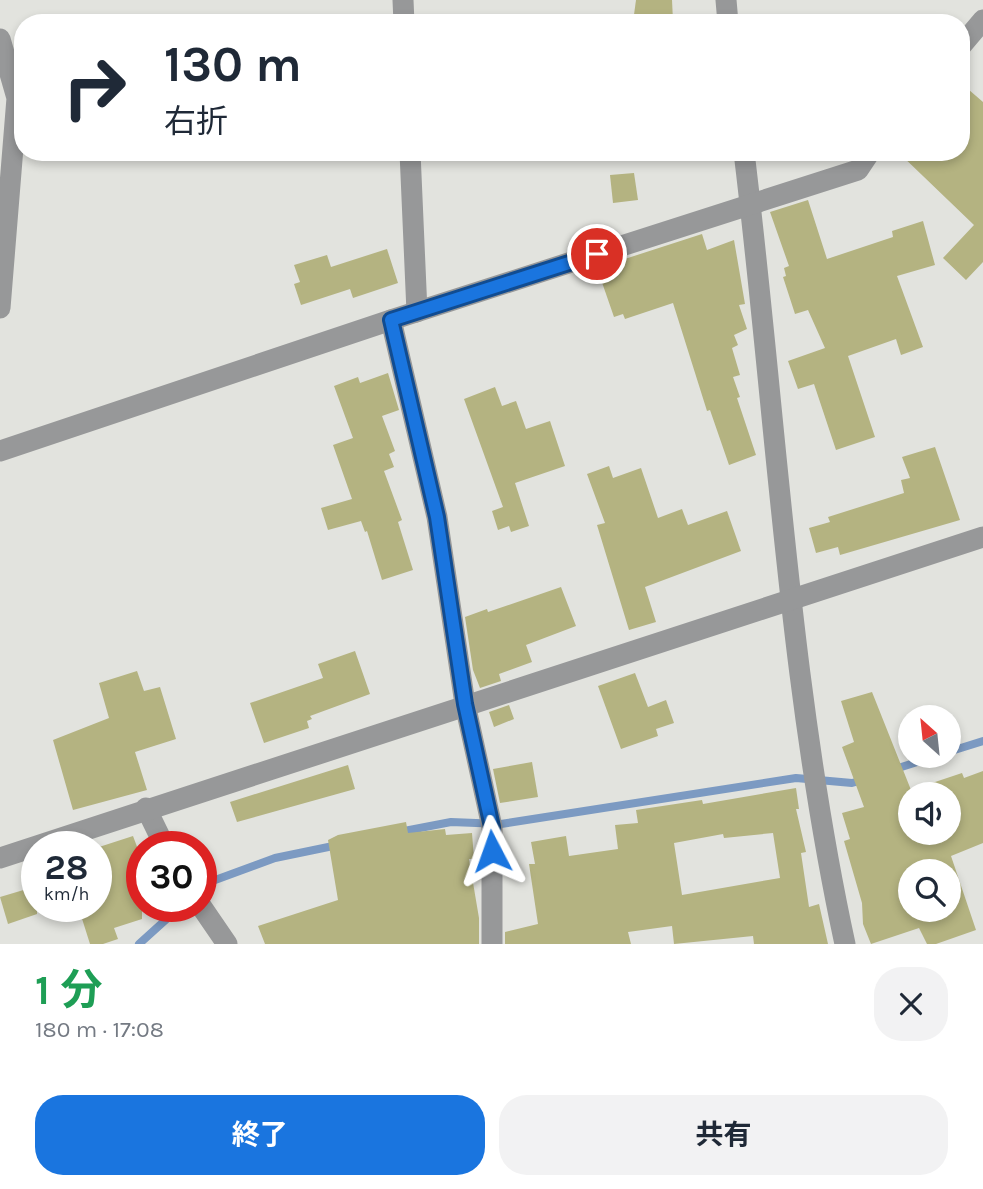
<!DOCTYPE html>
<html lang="ja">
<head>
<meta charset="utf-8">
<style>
  body { margin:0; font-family:Karla,"Noto Sans JP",sans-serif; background:#f2f2f3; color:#1f2937; height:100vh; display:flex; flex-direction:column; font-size:26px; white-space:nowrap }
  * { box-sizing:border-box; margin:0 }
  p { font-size:23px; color:#747a83 }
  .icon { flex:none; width:38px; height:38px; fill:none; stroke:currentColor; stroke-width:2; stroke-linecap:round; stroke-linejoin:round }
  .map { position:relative; height:944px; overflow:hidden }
  .panel { display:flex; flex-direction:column; background:#fff; flex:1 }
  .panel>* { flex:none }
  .guide { position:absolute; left:14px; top:14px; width:956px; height:147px; border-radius:28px; box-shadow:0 4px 10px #0003; background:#fff; color:#1f2937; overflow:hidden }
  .needle { width:46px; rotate:333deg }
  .fabs { position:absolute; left:898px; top:705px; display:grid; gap:14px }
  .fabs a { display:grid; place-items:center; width:63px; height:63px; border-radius:50%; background:#fff; box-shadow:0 4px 10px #0003; font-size:35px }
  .speed { position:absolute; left:21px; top:831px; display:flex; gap:14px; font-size:35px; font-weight:700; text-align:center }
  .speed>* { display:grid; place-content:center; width:91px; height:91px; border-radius:50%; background:#fff; box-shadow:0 4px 10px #0003; line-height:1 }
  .speed small { font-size:18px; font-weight:400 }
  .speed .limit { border:10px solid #d22; background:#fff; color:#111 }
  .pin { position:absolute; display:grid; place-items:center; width:60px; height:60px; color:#fff; margin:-30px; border:4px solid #fff; border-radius:50%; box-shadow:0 2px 7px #0007 }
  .me { position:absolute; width:77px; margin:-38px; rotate:356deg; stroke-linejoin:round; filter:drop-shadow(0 0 5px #0008) }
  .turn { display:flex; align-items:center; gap:24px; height:147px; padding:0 35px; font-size:32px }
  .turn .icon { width:91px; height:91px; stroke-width:2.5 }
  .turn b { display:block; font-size:49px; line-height:60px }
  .round { display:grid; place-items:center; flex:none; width:74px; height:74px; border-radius:28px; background:#f2f2f3 }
  .overview { display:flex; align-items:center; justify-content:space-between; height:119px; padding:0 35px }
  h1 { font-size:42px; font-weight:700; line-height:52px; color:#1e9e55 }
  .action { display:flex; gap:14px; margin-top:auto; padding:14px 35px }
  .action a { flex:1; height:80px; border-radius:28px; background:#1a75df; color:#fff; font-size:28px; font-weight:700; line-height:80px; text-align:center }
  .action a+a { background:#f2f2f3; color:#1f2937 }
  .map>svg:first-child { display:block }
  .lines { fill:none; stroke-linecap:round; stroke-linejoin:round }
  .stream { stroke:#7c9ac2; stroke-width:8 }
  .building { fill:#b4b381; fill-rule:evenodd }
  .minor { stroke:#979899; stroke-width:21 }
  .route-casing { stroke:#114c91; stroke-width:18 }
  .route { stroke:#1a75df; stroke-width:12 }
</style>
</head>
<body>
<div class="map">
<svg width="983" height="944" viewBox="0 0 983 944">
  <rect width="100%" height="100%" fill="#e2e3de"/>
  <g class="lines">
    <!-- stream -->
    <g class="stream">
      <path d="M948,752L983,741"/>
      <path d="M892,770L936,756"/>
      <path d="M399,832L451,822L501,824L796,778L852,783L863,780"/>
      <path d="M201,888L207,883L275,858L338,845"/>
      <path d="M139,944L181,906"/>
    </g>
  </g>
  <!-- building -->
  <g class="building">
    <path d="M636,0H672L673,21L633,22Z"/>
    <path d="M961,83L983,102V262L966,280L943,258L974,225L898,152H961Z"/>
    <path d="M634,173L638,200L613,203L610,175Z"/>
    <path d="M808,200L827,259L893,237L892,231L923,221L935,265L897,276L923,347L901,355L896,339L848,356L875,437L836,450L814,384L798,389L788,361L825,348L808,310L795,314L783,277L786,276L784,268L789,266L770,212Z"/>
    <path d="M702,234L707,250L734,240L745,304L739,305L747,329L734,335L738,345L732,348L740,375L733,377L740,397L737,398L756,455L729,465L710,410L707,411L673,303L625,319L623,314L614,317L597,268Z"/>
    <path d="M387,249L398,283L353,298L350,289L301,305L294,284L300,282L294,265L327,255L331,267Z"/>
    <path d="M388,373L399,410L382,416L395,451L389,454L394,467L384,471L402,520L398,522L413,570L382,580L367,531L365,532L361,521L328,530L321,508L352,499L333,445L353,438L334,386L358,377L360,383Z"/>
    <path d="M495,387L502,406L516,401L526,429L550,421L565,466L515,483L529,526L511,532L509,526L498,530L492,511L503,507L464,399Z"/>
    <path d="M935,447L960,520L840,555L838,547L816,553L809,528L830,522L828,517L904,493L901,480L910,478L902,457Z"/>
    <path d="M609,466L613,478L641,468L658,518L682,509L688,525L727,511L741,551L645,587L656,622L629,630L597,525L605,523L587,474Z"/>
    <path d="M561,587L576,626L526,645L532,662L499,674L501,681L480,688L473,670L465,617L487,609L488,612Z"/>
    <path d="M355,651L370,694L310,716L312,719L307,721L309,728L264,743L250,703L323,678L318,664Z"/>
    <path d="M137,671L144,691L160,687L176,739L135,752L147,790L73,810L53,740L109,718L99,683Z"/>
    <path d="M635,673L648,707L666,700L674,723L656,729L658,736L621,749L598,686Z"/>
    <path d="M872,692L911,790L962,773L964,778L983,771V843L951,856L976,930L936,944H927L919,928L871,944L863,924L862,903L844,841L850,839L842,813L864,807L842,747L854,742L841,701ZM910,794H948V833H910ZM910,872H948V910H910Z"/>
    <path d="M509,705L514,719L494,727L489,712Z"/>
    <path d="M532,762L538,797L500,803L493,769Z"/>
    <path d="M348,765L355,789L237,822L230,802Z"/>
    <path d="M796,788L799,809H796L806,852L801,853L809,907L819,904L828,944H754L753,936L674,944L672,926L628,932L631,944H505V932L538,924L529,864H535L531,842L566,836L569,856L618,849L615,825L638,823L636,810L702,800L703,804ZM773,833L780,878L682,895L674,843L723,834L724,838Z"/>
    <path d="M406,822L408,833L445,829L446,835L472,833L474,859H469L479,918V944H265L258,926L338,900L328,840L338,835Z"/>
    <path d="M133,836L142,860V919L114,928L118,939L103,944H90L78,906H96V848Z"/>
    <path d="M37,886V914L8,924L0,897Z"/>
  </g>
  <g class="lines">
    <!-- minor -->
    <g class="minor">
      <path d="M403,0L404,23"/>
      <path d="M726,0L728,23"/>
      <path d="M0,39L17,98L0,308"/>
      <path d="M961,46L983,20"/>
      <path d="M410,152L417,312"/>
      <path d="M744,152C776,414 789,686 845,944"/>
      <path d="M391,320L437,517L465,704L492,827V944"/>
      <path d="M0,451L391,320L858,170L870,152"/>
      <path d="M146,808L165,847"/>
      <path d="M0,858L983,537"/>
      <path d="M201,906L227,944"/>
    </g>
  </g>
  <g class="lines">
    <defs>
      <path id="route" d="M492,851V827L465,704L437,517L391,320L597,254"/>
    </defs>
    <!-- route casing -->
    <use href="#route" class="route-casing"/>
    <!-- route -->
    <use href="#route" class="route"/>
  </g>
</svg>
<div class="fabs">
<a><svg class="needle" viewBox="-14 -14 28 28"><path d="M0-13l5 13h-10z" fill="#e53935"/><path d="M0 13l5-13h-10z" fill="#747a83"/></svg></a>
<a><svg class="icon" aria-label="sound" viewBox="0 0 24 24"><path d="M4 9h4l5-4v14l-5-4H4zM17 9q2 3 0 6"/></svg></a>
<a><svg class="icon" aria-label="search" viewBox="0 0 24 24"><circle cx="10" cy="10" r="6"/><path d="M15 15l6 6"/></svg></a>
</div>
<div class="speed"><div>28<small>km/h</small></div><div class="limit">30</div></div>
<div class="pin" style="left:597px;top:254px;background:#d93025"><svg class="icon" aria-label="arrive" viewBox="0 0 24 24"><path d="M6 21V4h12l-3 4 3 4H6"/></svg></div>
<svg class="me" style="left:492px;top:851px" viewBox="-20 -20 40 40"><path d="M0-17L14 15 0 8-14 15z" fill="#1a75df" stroke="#fff" stroke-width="4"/></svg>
<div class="guide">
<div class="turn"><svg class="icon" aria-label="right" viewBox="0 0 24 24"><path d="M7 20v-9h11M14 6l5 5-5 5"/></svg><div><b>130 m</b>右折</div></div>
</div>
</div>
<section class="panel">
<div class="overview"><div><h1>1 分</h1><p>180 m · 17:08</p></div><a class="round"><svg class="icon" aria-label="close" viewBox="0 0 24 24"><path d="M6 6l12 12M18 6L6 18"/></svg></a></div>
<div class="action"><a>終了</a><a>共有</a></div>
</section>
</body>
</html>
